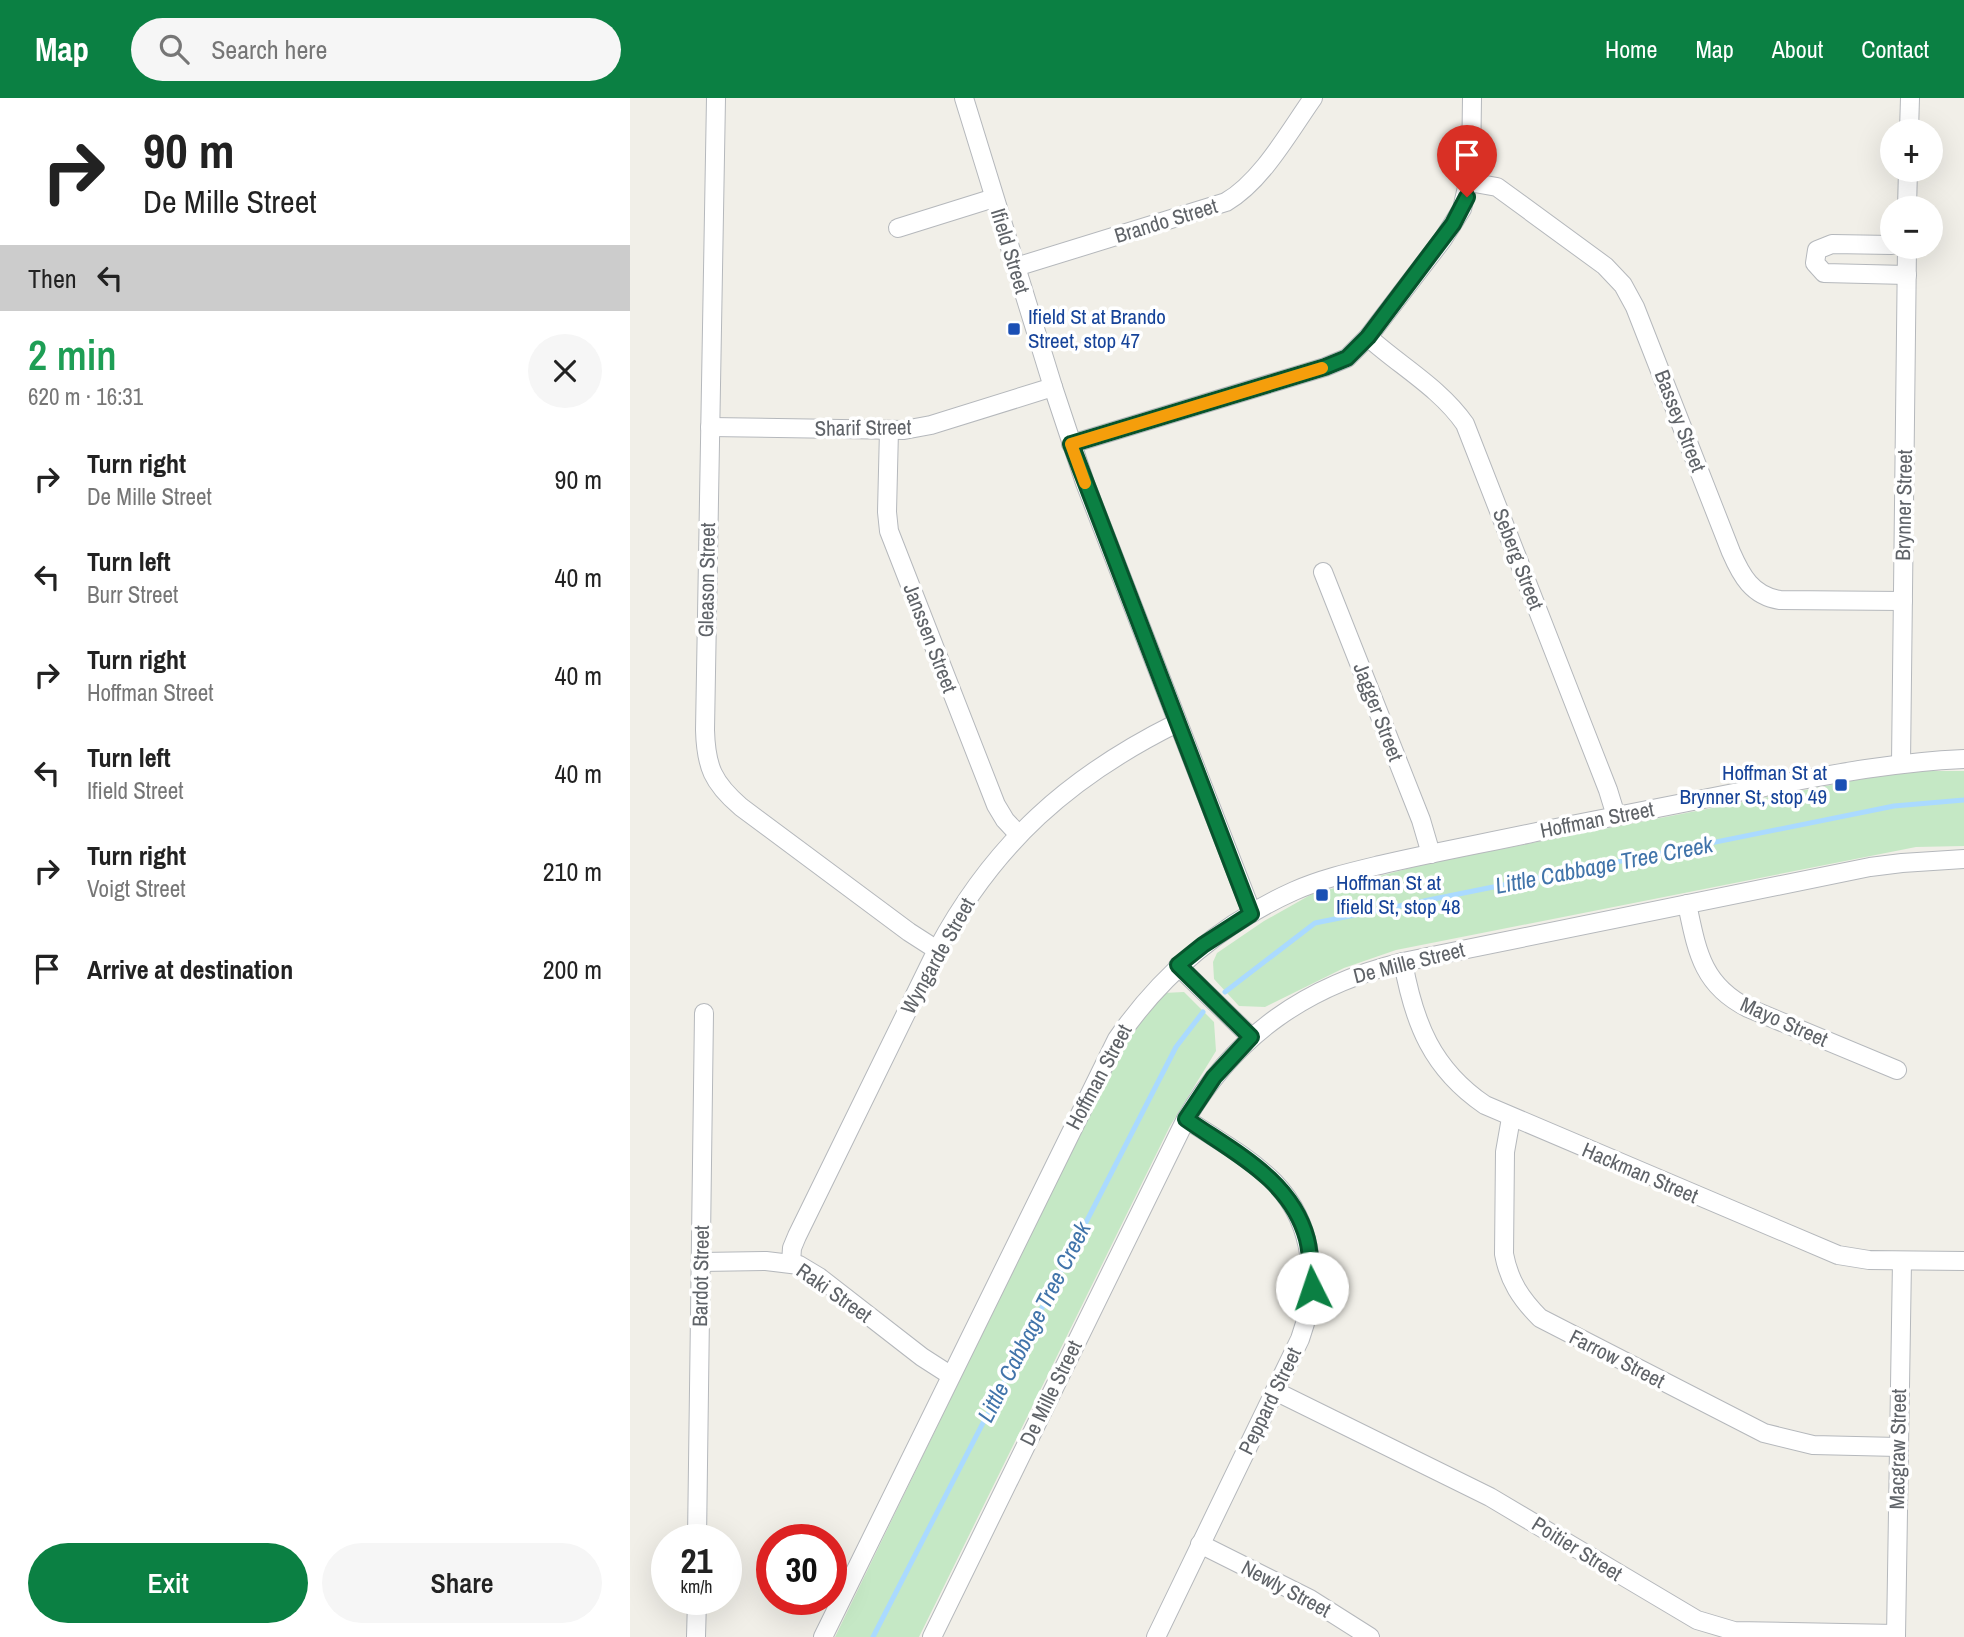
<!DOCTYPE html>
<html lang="en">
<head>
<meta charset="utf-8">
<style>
  body { margin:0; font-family:"Archivo Narrow",sans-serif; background:#f6f6f6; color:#222; height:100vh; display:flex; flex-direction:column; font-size:26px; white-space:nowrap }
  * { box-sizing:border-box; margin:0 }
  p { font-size:23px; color:#767676 }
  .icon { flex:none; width:38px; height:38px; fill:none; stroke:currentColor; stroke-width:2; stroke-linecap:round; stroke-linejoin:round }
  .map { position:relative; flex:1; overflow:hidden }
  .side { display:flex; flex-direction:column; background:#fff; width:630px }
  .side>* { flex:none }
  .banner { background:#fff; color:#222; overflow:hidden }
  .tools { position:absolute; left:1250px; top:21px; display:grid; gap:14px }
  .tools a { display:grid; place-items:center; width:63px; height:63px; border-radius:50%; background:#fff; box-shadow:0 7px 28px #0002; font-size:35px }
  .speed { position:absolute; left:21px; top:1426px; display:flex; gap:14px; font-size:35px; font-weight:700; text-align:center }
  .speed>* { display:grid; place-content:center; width:91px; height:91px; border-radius:50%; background:#fff; box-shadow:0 7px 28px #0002; line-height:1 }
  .speed small { font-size:18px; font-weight:400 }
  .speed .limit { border:10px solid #d22; background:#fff; color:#111 }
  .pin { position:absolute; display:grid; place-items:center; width:60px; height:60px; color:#fff; margin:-72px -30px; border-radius:50% 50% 50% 0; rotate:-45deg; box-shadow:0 0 7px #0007 }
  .pin .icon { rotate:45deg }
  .me { position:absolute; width:77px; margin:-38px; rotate:356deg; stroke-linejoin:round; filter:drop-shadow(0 0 5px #0008) }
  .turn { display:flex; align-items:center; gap:24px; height:147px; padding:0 28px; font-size:32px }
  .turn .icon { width:91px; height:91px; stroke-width:2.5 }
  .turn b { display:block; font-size:49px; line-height:60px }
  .then { display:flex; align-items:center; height:66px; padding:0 28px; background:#0003; gap:14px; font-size:26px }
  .round { display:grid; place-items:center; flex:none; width:74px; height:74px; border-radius:37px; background:#f6f6f6 }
  .overview { display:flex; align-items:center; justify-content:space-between; height:119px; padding:0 28px }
  h1 { font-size:42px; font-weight:600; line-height:52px; color:#1e9e55 }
  .action { display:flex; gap:14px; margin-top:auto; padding:14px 28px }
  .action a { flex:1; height:80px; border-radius:42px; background:#0b8043; color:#fff; font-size:28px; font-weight:600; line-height:80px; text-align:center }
  .action a+a { background:#f6f6f6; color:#222 }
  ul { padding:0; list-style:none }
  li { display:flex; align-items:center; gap:21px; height:98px; padding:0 28px }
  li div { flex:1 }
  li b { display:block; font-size:26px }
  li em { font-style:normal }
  header { display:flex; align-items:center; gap:42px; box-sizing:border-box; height:98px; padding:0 35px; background:#0b8043; color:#fff }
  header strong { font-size:33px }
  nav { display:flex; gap:38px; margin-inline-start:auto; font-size:24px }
  .search { width:490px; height:63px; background:#f6f6f6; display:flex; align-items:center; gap:18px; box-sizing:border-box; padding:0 24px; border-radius:38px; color:#767676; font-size:26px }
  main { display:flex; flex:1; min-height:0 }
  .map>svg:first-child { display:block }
  .green { fill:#c5e8c5 }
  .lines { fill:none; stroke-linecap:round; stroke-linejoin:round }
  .stream { stroke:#aadaff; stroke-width:5 }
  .minor-casing { stroke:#b5b8bc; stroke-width:20 }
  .minor { stroke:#fff; stroke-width:18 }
  .route-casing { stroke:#07532c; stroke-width:18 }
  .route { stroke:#0b8043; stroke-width:12 }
  .slow { stroke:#f59e0b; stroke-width:12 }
  .transit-dot { fill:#1a4fb4; stroke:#fff; stroke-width:2.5 }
  .labels { text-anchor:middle; stroke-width:7; stroke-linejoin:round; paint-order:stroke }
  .street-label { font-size:21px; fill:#5f6368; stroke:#fff }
  .transit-label { font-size:21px; fill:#164399; stroke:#fff; text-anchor:start }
  .water-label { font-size:23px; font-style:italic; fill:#4174aa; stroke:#fff }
</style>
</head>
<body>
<header>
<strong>Map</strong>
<div class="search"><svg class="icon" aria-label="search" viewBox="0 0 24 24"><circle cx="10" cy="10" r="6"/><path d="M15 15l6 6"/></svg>Search here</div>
<nav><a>Home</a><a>Map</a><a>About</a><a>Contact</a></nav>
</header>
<main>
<section class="side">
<div class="banner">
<div class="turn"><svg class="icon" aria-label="right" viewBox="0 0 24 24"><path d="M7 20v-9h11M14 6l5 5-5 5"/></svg><div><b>90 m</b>De Mille Street</div></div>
<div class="then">Then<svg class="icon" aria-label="left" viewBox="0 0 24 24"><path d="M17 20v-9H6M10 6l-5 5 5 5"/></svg></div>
</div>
<div class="overview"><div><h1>2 min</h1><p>620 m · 16:31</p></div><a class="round"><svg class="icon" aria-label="close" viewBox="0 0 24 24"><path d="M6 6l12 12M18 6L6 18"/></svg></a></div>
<ul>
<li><svg class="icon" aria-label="right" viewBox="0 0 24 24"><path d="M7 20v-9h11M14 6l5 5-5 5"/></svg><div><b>Turn right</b><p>De Mille Street</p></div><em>90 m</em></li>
<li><svg class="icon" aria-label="left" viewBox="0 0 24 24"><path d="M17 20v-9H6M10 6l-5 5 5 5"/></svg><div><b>Turn left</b><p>Burr Street</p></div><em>40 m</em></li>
<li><svg class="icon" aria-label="right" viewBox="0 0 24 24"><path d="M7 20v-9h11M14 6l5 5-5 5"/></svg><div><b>Turn right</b><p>Hoffman Street</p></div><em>40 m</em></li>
<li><svg class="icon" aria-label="left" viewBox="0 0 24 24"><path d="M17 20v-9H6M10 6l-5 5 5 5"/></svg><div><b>Turn left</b><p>Ifield Street</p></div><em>40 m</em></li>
<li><svg class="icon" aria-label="right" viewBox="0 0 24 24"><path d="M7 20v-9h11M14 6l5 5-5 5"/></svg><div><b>Turn right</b><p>Voigt Street</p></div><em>210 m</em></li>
<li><svg class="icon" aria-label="arrive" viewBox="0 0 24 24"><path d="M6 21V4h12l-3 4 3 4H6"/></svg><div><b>Arrive at destination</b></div><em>200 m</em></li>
</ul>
<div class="action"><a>Exit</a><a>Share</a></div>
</section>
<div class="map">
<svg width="1334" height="1539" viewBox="0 0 1334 1539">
  <rect width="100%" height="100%" fill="#f1efe8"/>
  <!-- green -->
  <g class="green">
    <path d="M1273,673H1334V748L1286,749L766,852L714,870L635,909L609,908L584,881L583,864L587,855L634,823L682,796L799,765Z"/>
    <path d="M554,894L584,924L586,953L540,1028L289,1539H205L502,927L533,895Z"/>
  </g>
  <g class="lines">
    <!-- stream -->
    <g class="stream">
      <path d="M595,894L685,825L1264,708L1334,702"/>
      <path d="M243,1539L546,949L573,914"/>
    </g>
    <defs>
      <g id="minor">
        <path d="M86,0L75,632C76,669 83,685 111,709L279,834L307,852"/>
        <path d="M334,0L423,289L455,385L622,815"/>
        <path d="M1279,33L1280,0"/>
        <path d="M839,84L867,89L975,168L993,187L1005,209L1101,454C1111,477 1122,498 1150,502L1273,503"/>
        <path d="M1277,110L1278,72"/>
        <path d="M268,130L364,100"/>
        <path d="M1262,147L1202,146L1187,152L1185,165L1194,175L1277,177"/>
        <path d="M386,169L596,104C632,83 659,34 683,0"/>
        <path d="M738,239C770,268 810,290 835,326L978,692L986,718"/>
        <path d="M80,329L274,332L301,327L423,289"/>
        <path d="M259,332L257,414L259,433L366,707L375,722L388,736"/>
        <path d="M441,346L695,269L717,260L738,239L813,141L832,111L841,72L842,0"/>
        <path d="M693,474L791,722L801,756"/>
        <path d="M1271,665L1277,149"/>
        <path d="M1057,806C1067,853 1072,887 1118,910L1267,972"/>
        <path d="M773,864C784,925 802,971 855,1007L1208,1157L1239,1162L1334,1163"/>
        <path d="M548,868L621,939"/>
        <path d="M881,1020L875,1054L874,1156C879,1183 891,1201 910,1220L1134,1335L1183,1347L1268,1349"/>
        <path d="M71,1164L136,1163L169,1167L189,1179L292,1259L320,1277"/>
        <path d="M161,1165L162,1150L167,1138L307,852C364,745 440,678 547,625"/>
        <path d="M645,1293L860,1399L1067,1522L1104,1533L1266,1536"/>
        <path d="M67,1442L74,915"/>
        <path d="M570,1446L680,1501L740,1539"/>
        <path d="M66,1539L67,1502"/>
        <path d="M193,1539L487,941C532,876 591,826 664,793C691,781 721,774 750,767C805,754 861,744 916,732C987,718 1058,704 1129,690C1198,677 1264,664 1334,661"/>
        <path d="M302,1539L556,1021C606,936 678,887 773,864L1240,769L1272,765L1334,761"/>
        <path d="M526,1539L670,1241C689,1189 685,1126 644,1084C619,1059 586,1041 556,1021"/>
        <path d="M1266,1539L1272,1163"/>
      </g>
    </defs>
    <!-- minor casing -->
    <use href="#minor" class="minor-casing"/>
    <!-- minor -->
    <use href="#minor" class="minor"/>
  </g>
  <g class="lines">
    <defs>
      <path id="route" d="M682,1190C681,1174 681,1157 677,1141C661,1081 603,1054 556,1021L584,979L621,939L548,867L573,847L621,816L441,346L695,269L717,260L738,239L823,126L837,99"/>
    </defs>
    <!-- route casing -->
    <use href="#route" class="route-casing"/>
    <!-- route -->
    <use href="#route" class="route"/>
    <!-- slow -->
    <path class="slow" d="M455,385L441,346L692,270"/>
  </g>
  <!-- markers -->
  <g class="transit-dot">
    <rect x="377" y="224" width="14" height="14" rx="3.5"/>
    <rect x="1204" y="680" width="14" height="14" rx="3.5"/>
    <rect x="685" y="790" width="14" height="14" rx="3.5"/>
  </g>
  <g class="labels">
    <!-- street labels -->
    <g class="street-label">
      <text transform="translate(536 123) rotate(-17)" y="7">Brando Street</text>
      <text transform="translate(380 153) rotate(73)" y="7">Ifield Street</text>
      <text transform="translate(1050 323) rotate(69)" y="7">Bassey Street</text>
      <text transform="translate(233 330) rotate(-1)" y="7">Sharif Street</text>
      <text transform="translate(1274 407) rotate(-89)" y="7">Brynner Street</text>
      <text transform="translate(888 461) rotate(69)" y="7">Seberg Street</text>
      <text transform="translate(77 482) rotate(-89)" y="7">Gleason Street</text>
      <text transform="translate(300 540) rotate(69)" y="7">Janssen Street</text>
      <text transform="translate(748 614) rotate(69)" y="7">Jagger Street</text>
      <text transform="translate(967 722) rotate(-11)" y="7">Hoffman Street</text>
      <text transform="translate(308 858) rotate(-61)" y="7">Wyngarde Street</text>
      <text transform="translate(779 865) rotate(-14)" y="7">De Mille Street</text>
      <text transform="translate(1154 924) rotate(24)" y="7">Mayo Street</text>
      <text transform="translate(469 979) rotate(-62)" y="7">Hoffman Street</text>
      <text transform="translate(1010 1075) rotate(23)" y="7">Hackman Street</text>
      <text transform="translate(71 1178) rotate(-89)" y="7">Bardot Street</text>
      <text transform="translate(204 1195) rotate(35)" y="7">Raki Street</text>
      <text transform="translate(987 1261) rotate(27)" y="7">Farrow Street</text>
      <text transform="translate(421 1295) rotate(-64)" y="7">De Mille Street</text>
      <text transform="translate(640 1303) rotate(-64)" y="7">Peppard Street</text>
      <text transform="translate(1268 1351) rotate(-89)" y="7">Macgraw Street</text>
      <text transform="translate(947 1451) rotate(32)" y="7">Poitier Street</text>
      <text transform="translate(656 1491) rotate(28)" y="7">Newly Street</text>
    </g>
    <!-- transit labels -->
    <g class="transit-label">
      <text x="398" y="226">Ifield St at Brando<tspan x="398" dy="24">Street, stop 47</tspan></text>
      <text x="1197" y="682" text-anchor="end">Hoffman St at<tspan x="1197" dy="24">Brynner St, stop 49</tspan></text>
      <text x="706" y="792">Hoffman St at<tspan x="706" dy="24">Ifield St, stop 48</tspan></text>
    </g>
    <!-- water labels -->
    <g class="water-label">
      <text transform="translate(974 767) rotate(-11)" y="8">Little Cabbage Tree Creek</text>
      <text transform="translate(404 1224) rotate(-63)" y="8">Little Cabbage Tree Creek</text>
    </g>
  </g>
</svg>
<div class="tools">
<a>+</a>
<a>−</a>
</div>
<div class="speed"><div>21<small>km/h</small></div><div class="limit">30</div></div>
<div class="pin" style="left:837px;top:99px;background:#d93025"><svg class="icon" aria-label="arrive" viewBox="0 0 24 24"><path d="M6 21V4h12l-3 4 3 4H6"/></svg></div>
<svg class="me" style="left:682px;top:1190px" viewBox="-20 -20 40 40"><circle r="19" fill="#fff"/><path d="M0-13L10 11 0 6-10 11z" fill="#0b8043"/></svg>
</div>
</main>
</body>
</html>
